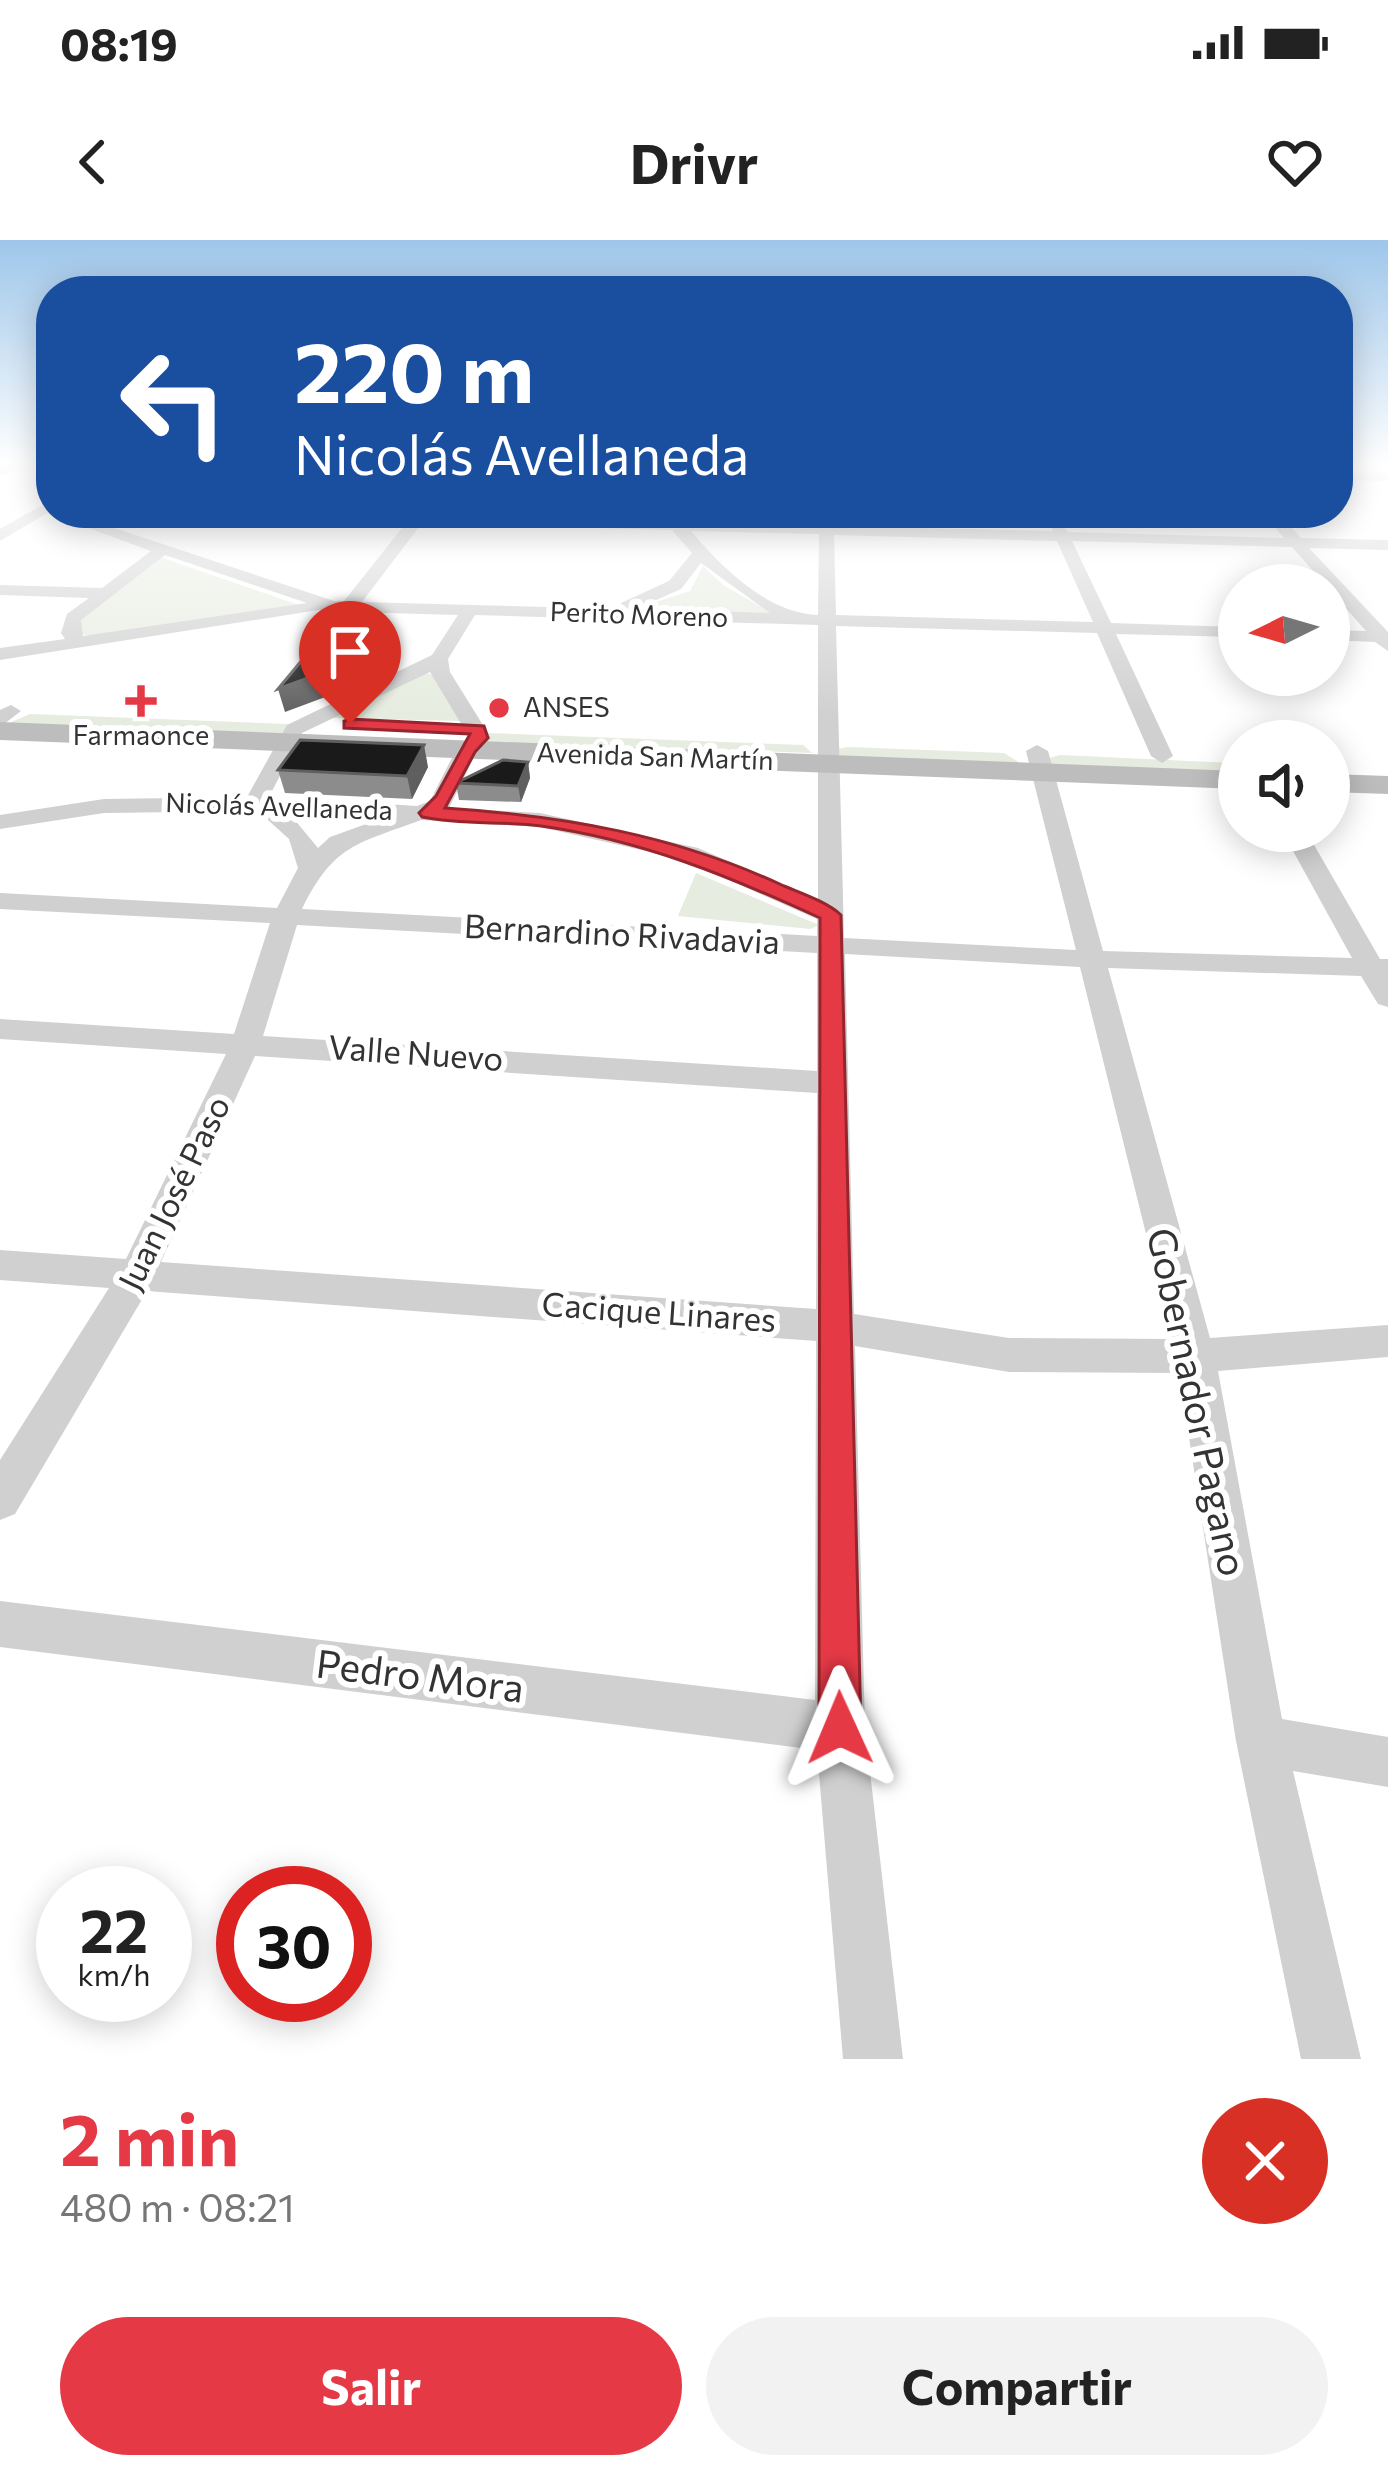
<!DOCTYPE html>
<html lang="es">
<head>
<meta charset="utf-8">
<style>
  body { margin:0; font-family:Commissioner,sans-serif; background:#f2f2f2; color:#222; height:100vh; display:flex; flex-direction:column; font-size:45px; white-space:nowrap }
  * { box-sizing:border-box; margin:0 }
  p { font-size:39px; color:#767676 }
  .icon { flex:none; width:66px; height:66px; fill:none; stroke:currentColor; stroke-width:2; stroke-linecap:round; stroke-linejoin:round }
  .map { position:relative; height:1819px; overflow:hidden }
  .panel { display:flex; flex-direction:column; background:#fff; flex:1 }
  .panel>* { flex:none }
  .guide { position:absolute; left:36px; top:36px; width:1317px; height:252px; border-radius:48px; box-shadow:0 6px 30px #0003; background:#1a4fa0; color:#fff; overflow:hidden }
  .needle { width:78px; rotate:265deg }
  .fabs { position:absolute; left:1218px; top:324px; display:grid; gap:24px }
  .fabs a { display:grid; place-items:center; width:132px; height:132px; border-radius:50%; background:#fff; box-shadow:0 6px 30px #0003; font-size:60px }
  .speed { position:absolute; left:36px; top:1626px; display:flex; gap:24px; font-size:60px; font-weight:700; text-align:center }
  .speed>* { display:grid; place-content:center; width:156px; height:156px; border-radius:50%; background:#fff; box-shadow:0 6px 30px #0003; line-height:1 }
  .speed small { font-size:30px; font-weight:400 }
  .speed .limit { border:18px solid #d22; background:#fff; color:#111 }
  .pin { position:absolute; display:grid; place-items:center; width:102px; height:102px; color:#fff; margin:-123px -51px; border-radius:50% 50% 50% 0; rotate:-45deg; box-shadow:0 0 12px #0007 }
  .pin .icon { rotate:45deg }
  .me { position:absolute; width:132px; margin:-66px; rotate:359deg; stroke-linejoin:round; filter:drop-shadow(0 0 9px #0008) }
  .turn { display:flex; align-items:center; gap:42px; height:252px; padding:0 60px; font-size:54px }
  .turn .icon { width:156px; height:156px; stroke-width:2.5 }
  .turn b { display:block; font-size:84px; line-height:102px }
  .round { display:grid; place-items:center; flex:none; width:126px; height:126px; border-radius:63px; background:#f2f2f2 }
  .head { display:flex; align-items:center; justify-content:space-between; height:204px; padding:0 60px }
  h1 { font-size:72px; font-weight:700; line-height:90px; color:#e63946 }
  .primary-button { display:flex; gap:24px; margin-top:auto; padding:24px 60px }
  .primary-button a { flex:1; height:138px; border-radius:72px; background:#e63946; color:#fff; font-size:48px; font-weight:700; line-height:138px; text-align:center }
  .primary-button a+a { background:#f2f2f2; color:#222 }
  .status { display:flex; justify-content:space-between; align-items:center; height:84px; padding:0 60px; background:#fff; direction:ltr }
  .status svg { height:33px; fill:currentColor }
  header { display:flex; justify-content:space-between; align-items:center; height:156px; padding:0 60px; background:#fff; font-size:54px; font-weight:700 }
  .map>svg:first-child { display:block }
  .green { fill:#e6ecdf }
  .lines { fill:none; stroke-linecap:round; stroke-linejoin:round }
  .street { fill:#d0d0d0; fill-rule:evenodd }
  .secondary { fill:#bdbdbd; fill-rule:evenodd }
  .highway { fill:#9a9a9a; fill-rule:evenodd }
  .wall { fill:#8c8c8c }
  .shaded-wall { fill:#5f5f5f }
  .building { fill:#1a1a1a; stroke:#5f5f5f; stroke-width:3 }
  .route { fill:#e63946; stroke:#96252e; stroke-width:3 }
  .poi-dot { fill:#e63946; stroke:#fff; stroke-width:4.5 }
  .labels { text-anchor:middle; stroke-width:12; stroke-linejoin:round; paint-order:stroke }
  .far-street-label { font-size:27px; fill:#333; stroke:#fff }
  .far-poi-label { font-size:27px; fill:#333; stroke:#fff; text-anchor:start }
  .street-label { font-size:33px; fill:#333; stroke:#fff }
  .near-street-label { font-size:39px; fill:#333; stroke:#fff }
</style>
</head>
<body>
<div class="status"><b>08:19</b><svg viewBox="0 0 49 12"><path d="M0 12V9h3v3zM5 12V6h3v6zM10 12V3h3v9zM15 12V0h3v12zM26 1h20v11H26zM47 4h2v5h-2z"/></svg></div>
<header><svg class="icon" aria-label="back" viewBox="0 0 24 24"><path d="M15 5l-7 7 7 7"/></svg>Drivr<svg class="icon" aria-label="heart" viewBox="0 0 24 24"><path d="M12 20l-8-8c-3-5 5-10 8-4 3-6 11-1 8 4z"/></svg></header>
<div class="map">
<svg width="1388" height="1819" viewBox="0 0 1388 1819">
  <rect width="100%" height="100%" fill="#fff"/>
  <!-- green -->
  <g class="green">
    <path d="M157,316L299,365L93,397L82,394L80,378Z"/>
    <path d="M703,326L723,345L777,376L625,372L690,351Z"/>
    <path d="M423,432L434,435L462,481L329,478Z"/>
    <path d="M30,474L288,484L291,485L281,495L9,483Z"/>
    <path d="M488,493L803,505L812,513L485,502Z"/>
    <path d="M848,507L1004,513L1020,523L840,518L838,509Z"/>
    <path d="M1060,515L1232,523L1239,524V534L1052,526L1046,519Z"/>
    <path d="M696,633L819,685L810,689L678,676Z"/>
  </g>
  <g class="lines">
    <!-- street -->
    <g class="street">
      <path d="M27,222H51L0,236V228Z"/>
      <path d="M1338,232L1388,233V241L1338,240Z"/>
      <path d="M51,260V273H69L334,361H344L406,283L199,277L192,273H429L819,285V273H833L834,286L1053,291L1049,282L1056,278L1068,292L1284,298L1263,273H1278L1301,298L1388,300V310L1309,308L1388,392V411L1375,402L1329,400V390L1366,391L1292,307L1072,301L1111,383L1239,387V397L1116,394L1173,516L1162,523L1151,516L1097,393L836,386L844,698L1076,710L1026,511L1037,505L1048,511L1103,711L1352,718L1282,591H1306L1380,719H1388V767L1378,764L1361,736L1108,728L1210,1098L1388,1085V1117L1218,1131L1282,1479L1388,1497V1547L1293,1531L1361,1819H1301L1236,1501L1179,1133L1009,1132L855,1106L865,1488L903,1819H843L817,1510L0,1407V1361L815,1460L816,1101L147,1051L15,1274L0,1280V1220L109,1048L0,1040V1010L126,1019L226,814L0,799V779L234,794L270,683L0,669V653L277,668L298,628L289,599L258,571L104,573L0,589V575L104,559L247,557L287,485L432,415L458,375L354,372L344,378L325,369L0,420V408L65,399L61,393L67,374L89,358L0,355V345L102,348L151,311L47,273L0,301V289ZM422,283L672,290L692,313L669,341L621,363L620,369L362,362ZM691,291L819,294L818,375C768,373 723,329 691,291ZM834,295L1057,301L1093,382L836,375ZM165,315L307,363L83,396L81,380ZM701,323L770,373L636,369L681,349ZM475,375L818,385V660L698,608L540,573L449,568L476,513L491,498L450,432L448,419ZM430,432L469,497L456,510L430,561L417,566L269,557L302,493ZM289,573L383,578L330,597L318,608ZM421,580L540,587L681,619L817,679V696L302,669C334,604 357,604 421,580ZM297,685L817,713V831L263,796ZM845,714L1080,727L1172,1099L1009,1098L854,1074ZM255,816L817,853L816,1069L161,1022Z"/>
      <path d="M11,465L21,471L0,487V470Z"/>
    </g>
    <!-- secondary -->
    <g class="secondary">
      <path d="M0,482L1239,531V549L0,500Z"/>
      <path d="M1329,534L1388,536V554L1329,552Z"/>
    </g>
    <!-- highway -->
    <path class="highway" d="M0,222H30L0,234Z"/>
  </g>
  <!-- wall -->
  <g class="wall">
    <path d="M528,522L530,538L521,562L459,560L456,543Z"/>
    <path d="M428,527L412,559L285,553L278,530Z"/>
  </g>
  <!-- shaded-wall -->
  <g class="shaded-wall">
    <path d="M350,404L356,426L336,453L285,472L278,449Z"/>
    <path d="M424,505L428,527L412,559L407,536Z"/>
    <path d="M528,522L530,538L521,562L518,546Z"/>
  </g>
  <!-- building -->
  <g class="building">
    <path d="M317,402L350,404L330,430L278,449Z"/>
    <path d="M300,500L424,505L407,536L278,530Z"/>
    <path d="M503,520L528,522L518,546L456,543Z"/>
  </g>
  <!-- sky -->
  <linearGradient id="sky" x2="0" y2="1"><stop stop-color="#9ec6ea"/><stop offset="0.47" stop-color="#fff"/><stop offset="1" stop-color="#fff" stop-opacity="0"/></linearGradient>
  <rect width="1388" height="477" fill="url(#sky)"/>
  <!-- route -->
  <path class="route" d="M350,479L484,486L488,498L475,512L445,568C565,576 675,595 784,646C803,654 827,662 841,675L861,1488L855,1503L840,1509L825,1503L819,1488L820,678C729,636 641,600 541,586C502,581 461,585 422,577L419,573L436,556L470,494L344,488V481Z"/>
  <!-- markers -->
  <g class="poi-dot">
    <path d="M135 443h12v12h12v12h-12v12h-12v-12h-12v-12h12z"/>
    <circle cx="499" cy="468" r="12"/>
  </g>
  <g class="labels">
    <!-- far-street labels -->
    <g class="far-street-label">
      <text transform="translate(639 375) rotate(2)" y="9">Perito Moreno</text>
      <text transform="translate(655 517) rotate(2)" y="9">Avenida San Martín</text>
      <text transform="translate(279 567) rotate(2)" y="9">Nicolás Avellaneda</text>
    </g>
    <!-- far-poi labels -->
    <g class="far-poi-label">
      <text x="523" y="477">ANSES</text>
      <text x="141" y="505" text-anchor="middle">Farmaonce</text>
    </g>
    <!-- street labels -->
    <g class="street-label">
      <text transform="translate(622 694) rotate(3)" y="12">Bernardino Rivadavia</text>
      <text transform="translate(416 813) rotate(4)" y="12">Valle Nuevo</text>
      <text transform="translate(174 953) rotate(-64)" y="12">Juan José Paso</text>
      <text transform="translate(659 1072) rotate(4)" y="12">Cacique Linares</text>
    </g>
    <!-- near-street labels -->
    <g class="near-street-label">
      <text transform="translate(1197 1162) rotate(78)" y="14">Gobernador Pagano</text>
      <text transform="translate(420 1436) rotate(7)" y="14">Pedro Mora</text>
    </g>
  </g>
</svg>
<div class="fabs">
<a><svg class="needle" viewBox="-14 -14 28 28"><path d="M0-13l5 13h-10z" fill="#e53935"/><path d="M0 13l5-13h-10z" fill="#767676"/></svg></a>
<a><svg class="icon" aria-label="sound" viewBox="0 0 24 24"><path d="M4 9h4l5-4v14l-5-4H4zM17 9q2 3 0 6"/></svg></a>
</div>
<div class="speed"><div>22<small>km/h</small></div><div class="limit">30</div></div>
<div class="pin" style="left:350px;top:484px;background:#d93025"><svg class="icon" aria-label="arrive" viewBox="0 0 24 24"><path d="M6 21V4h12l-3 4 3 4H6"/></svg></div>
<svg class="me" style="left:840px;top:1488px" viewBox="-20 -20 40 40"><path d="M0-17L14 15 0 8-14 15z" fill="#e63946" stroke="#fff" stroke-width="4"/></svg>
<div class="guide">
<div class="turn"><svg class="icon" aria-label="left" viewBox="0 0 24 24"><path d="M17 20v-9H6M10 6l-5 5 5 5"/></svg><div><b>220 m</b>Nicolás Avellaneda</div></div>
</div>
</div>
<section class="panel">
<div class="head"><div><h1>2 min</h1><p>480 m · 08:21</p></div><a class="round" style="background:#d93025;color:#fff"><svg class="icon" aria-label="close" viewBox="0 0 24 24"><path d="M6 6l12 12M18 6L6 18"/></svg></a></div>
<div class="primary-button"><a>Salir</a><a>Compartir</a></div>
</section>
</body>
</html>
